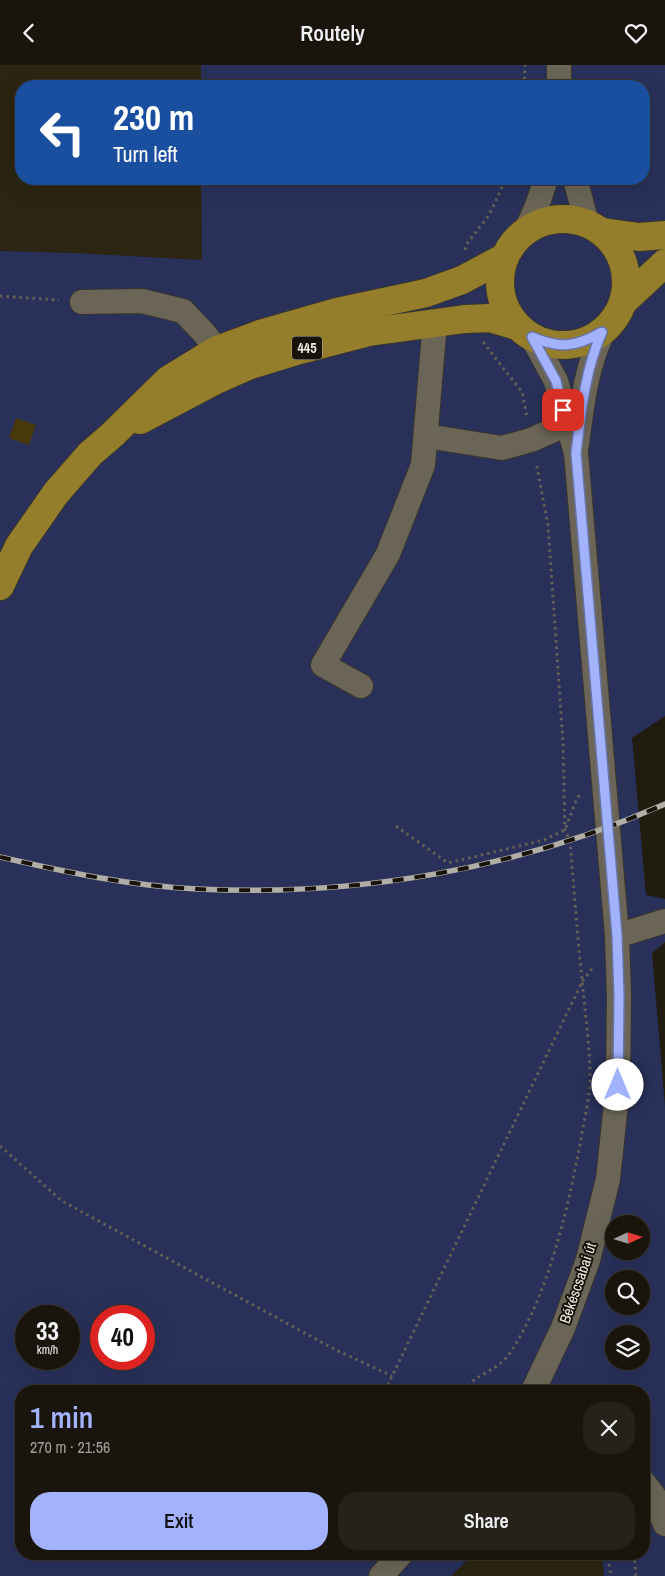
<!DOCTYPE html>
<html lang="en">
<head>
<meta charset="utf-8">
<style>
  body { margin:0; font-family:"Archivo Narrow",sans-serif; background:#26221a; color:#f1f3f6; height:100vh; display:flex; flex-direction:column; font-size:19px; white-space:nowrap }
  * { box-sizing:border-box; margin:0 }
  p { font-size:16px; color:#9f9f9d }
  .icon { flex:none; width:28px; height:28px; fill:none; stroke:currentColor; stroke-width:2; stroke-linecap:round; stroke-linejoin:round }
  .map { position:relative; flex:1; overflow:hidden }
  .details { position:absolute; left:15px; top:1320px; width:635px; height:175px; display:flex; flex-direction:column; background:#19150c; border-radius:20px; box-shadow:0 5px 20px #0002,0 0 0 1px #37342d }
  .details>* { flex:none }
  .banner { position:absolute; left:15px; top:15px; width:635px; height:105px; border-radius:20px; box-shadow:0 5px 20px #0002,0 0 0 1px #37342d; background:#1a4fa0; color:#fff; overflow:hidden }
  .needle { width:32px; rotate:86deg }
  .fabs { position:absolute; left:605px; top:1150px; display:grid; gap:10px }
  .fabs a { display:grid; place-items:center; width:45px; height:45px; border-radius:50%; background:#19150c; box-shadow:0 5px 20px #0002,0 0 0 1px #37342d; font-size:25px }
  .speed { position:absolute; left:15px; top:1240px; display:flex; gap:10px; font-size:25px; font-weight:700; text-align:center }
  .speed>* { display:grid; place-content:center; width:65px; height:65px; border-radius:50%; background:#19150c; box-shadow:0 5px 20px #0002,0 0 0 1px #37342d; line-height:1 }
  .speed small { font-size:12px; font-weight:400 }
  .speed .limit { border:8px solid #d22; background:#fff; color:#111 }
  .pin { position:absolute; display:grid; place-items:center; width:42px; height:42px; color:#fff; margin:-21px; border-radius:10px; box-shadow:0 2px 8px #0006 }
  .me { position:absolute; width:55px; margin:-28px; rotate:0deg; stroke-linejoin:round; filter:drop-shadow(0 0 4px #0008) }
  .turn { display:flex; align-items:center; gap:18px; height:105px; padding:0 15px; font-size:22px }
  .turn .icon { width:65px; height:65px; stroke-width:2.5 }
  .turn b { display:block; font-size:35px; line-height:42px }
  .round { display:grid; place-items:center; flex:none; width:52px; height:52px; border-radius:20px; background:#26221a }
  .headline { display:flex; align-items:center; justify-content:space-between; height:85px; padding:0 15px }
  h1 { font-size:30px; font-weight:600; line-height:38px; color:#a2b2fd }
  .cta { display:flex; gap:10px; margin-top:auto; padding:10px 15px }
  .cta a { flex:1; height:58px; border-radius:20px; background:#a2b2fd; color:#111; font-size:20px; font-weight:600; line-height:58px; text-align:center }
  .cta a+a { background:#26221a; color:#f1f3f6 }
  header { display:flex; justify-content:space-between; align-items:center; height:65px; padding:0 15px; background:#19150c; font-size:22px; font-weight:600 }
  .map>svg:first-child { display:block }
  .built { fill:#2c2512 }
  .green { fill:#29315a; fill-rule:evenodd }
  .building { fill:#47390c }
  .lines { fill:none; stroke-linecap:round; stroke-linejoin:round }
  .minor-casing { stroke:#38352f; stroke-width:26 }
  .major-casing { stroke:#38352f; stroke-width:30 }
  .path { stroke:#646055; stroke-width:3; stroke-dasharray:2.5 4; stroke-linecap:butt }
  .minor { stroke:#6a6556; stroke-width:24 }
  .major { stroke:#947d2b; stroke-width:28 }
  .rail-casing { stroke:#b1aea5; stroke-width:5.5 }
  .rail { stroke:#171308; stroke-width:4; stroke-dasharray:11; stroke-linecap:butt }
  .route-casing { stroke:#6974a4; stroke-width:12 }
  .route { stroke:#a2b2fd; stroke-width:9 }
  .labels { text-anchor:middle; stroke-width:4; stroke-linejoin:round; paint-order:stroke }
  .shield { fill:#171308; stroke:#b0aca3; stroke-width:1 }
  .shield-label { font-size:14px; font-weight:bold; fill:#f1eee6 }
  .street-label { font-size:15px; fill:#f1eee6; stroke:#171308 }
</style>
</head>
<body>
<header><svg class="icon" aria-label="back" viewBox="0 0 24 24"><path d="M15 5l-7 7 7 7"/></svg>Routely<svg class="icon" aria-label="heart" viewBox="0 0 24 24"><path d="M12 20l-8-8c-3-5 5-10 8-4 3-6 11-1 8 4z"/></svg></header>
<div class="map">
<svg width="665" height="1511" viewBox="0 0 665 1511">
  <rect width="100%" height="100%" fill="#211c10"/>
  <!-- built -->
  <g class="built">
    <path d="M0,0H201V21H21V114H201L202,195L75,188L0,186Z"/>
    <path d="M474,1489H602L604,1511H451Z"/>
  </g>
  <!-- green -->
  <path class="green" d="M201,0H665V651L632,673L646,830L665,834V877L652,888L665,1041V1511H604L602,1489H644V1326H21V1489H474L451,1511H0V186L75,188L202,195L201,114H644V21H201ZM614,1159H641V1186H614ZM614,1214H641V1241H614ZM26,1251H69V1294H26ZM101,1251H144V1294H101ZM614,1269H641V1296H614Z"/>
  <!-- building -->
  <path class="building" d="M16,353L36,360L29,380L9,373Z"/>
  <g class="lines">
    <defs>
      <g id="minor">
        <path d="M559,0V21"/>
        <path d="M575,114L587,158"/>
        <path d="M526,165L537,141L546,114"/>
        <path d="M82,237L142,236L183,246L204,268L217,285"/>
        <path d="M532,272L556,316L576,388L617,871L619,930L618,1020L608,1114L588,1195L563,1263L533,1326"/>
        <path d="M426,371L502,383L531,375L567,359"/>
        <path d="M577,379C582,341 586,302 603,267"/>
        <path d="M361,621L323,600L388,489L423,400L435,257"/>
        <path d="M617,871L665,856"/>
        <path d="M644,1418L654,1431L665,1459"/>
        <path d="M381,1511L401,1489"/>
      </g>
      <g id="major">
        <circle cx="563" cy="217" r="63"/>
        <path d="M603,167L639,172L665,170"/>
        <path d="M624,236L665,198"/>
        <path d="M140,355L214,316L250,300L296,286L369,267L465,254L490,253L517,261"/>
        <path d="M0,521L19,481L56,428L90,389L112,370L168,315L217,285L260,269L337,247L426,228L462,215L505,192"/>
      </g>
    </defs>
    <!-- minor casing -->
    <use href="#minor" class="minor-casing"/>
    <!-- major casing -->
    <use href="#major" class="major-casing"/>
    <!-- path -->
    <g class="path">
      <path d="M524,21L525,0"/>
      <path d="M465,185L466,180L489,150L506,114"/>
      <path d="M0,231L59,235"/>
      <path d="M483,277L522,327L527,352"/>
      <path d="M396,761L448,798L544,775L565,765L577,733L582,728"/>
      <path d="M0,1081L62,1136L336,1285L392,1311"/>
      <path d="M385,1326L582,917L594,901"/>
      <path d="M464,1326C474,1309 497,1307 510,1288C549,1229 568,1143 581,1074C584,1054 590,1034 590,1014C590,981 585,948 582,915C577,869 574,822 570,776L565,765L563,677L548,460L536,397"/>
      <path d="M634,1489L636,1511"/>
      <path d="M609,1499L611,1511"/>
    </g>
    <!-- minor -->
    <use href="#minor" class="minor"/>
    <!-- major -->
    <use href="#major" class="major"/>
    <defs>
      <path id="rail" d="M0,792C65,807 130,821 197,824C357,832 518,804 665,739"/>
    </defs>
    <!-- rail casing -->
    <use href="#rail" class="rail-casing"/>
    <!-- rail -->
    <use href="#rail" class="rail"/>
  </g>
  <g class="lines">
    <defs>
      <path id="route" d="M563,345L556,316L532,272C560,284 576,282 602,267C585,305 581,347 576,388L617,871L619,930L618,1020"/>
    </defs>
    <!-- route casing -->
    <use href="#route" class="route-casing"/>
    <!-- route -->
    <use href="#route" class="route"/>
  </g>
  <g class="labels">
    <!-- shield labels -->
    <rect class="shield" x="292" y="271.5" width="30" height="23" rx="4"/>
    <g class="shield-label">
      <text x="307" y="288">445</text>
    </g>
    <!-- street labels -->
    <g class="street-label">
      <text transform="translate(578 1218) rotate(-71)" y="5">Békéscsabai út</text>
    </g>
  </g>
</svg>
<div class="fabs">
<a><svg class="needle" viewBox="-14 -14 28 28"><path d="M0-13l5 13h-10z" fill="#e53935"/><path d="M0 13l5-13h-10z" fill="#9f9f9d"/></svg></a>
<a><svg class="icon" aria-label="search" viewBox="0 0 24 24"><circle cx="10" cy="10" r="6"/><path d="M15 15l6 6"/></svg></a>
<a><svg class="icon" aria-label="layers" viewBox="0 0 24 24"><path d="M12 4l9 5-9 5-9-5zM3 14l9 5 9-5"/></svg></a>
</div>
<div class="speed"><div>33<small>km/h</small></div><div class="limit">40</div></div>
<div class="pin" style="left:563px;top:345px;background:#d93025"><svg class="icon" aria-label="arrive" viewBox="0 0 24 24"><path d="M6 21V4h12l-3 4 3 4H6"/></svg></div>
<svg class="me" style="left:618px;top:1020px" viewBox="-20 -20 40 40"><circle r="19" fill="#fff"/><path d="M0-13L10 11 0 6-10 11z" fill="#a2b2fd"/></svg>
<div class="banner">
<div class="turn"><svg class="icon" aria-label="left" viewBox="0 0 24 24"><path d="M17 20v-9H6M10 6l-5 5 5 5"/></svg><div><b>230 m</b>Turn left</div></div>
</div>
<section class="details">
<div class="headline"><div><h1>1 min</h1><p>270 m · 21:56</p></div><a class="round"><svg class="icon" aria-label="close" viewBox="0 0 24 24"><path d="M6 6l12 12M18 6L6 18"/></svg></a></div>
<div class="cta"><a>Exit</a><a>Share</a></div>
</section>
</div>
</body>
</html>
